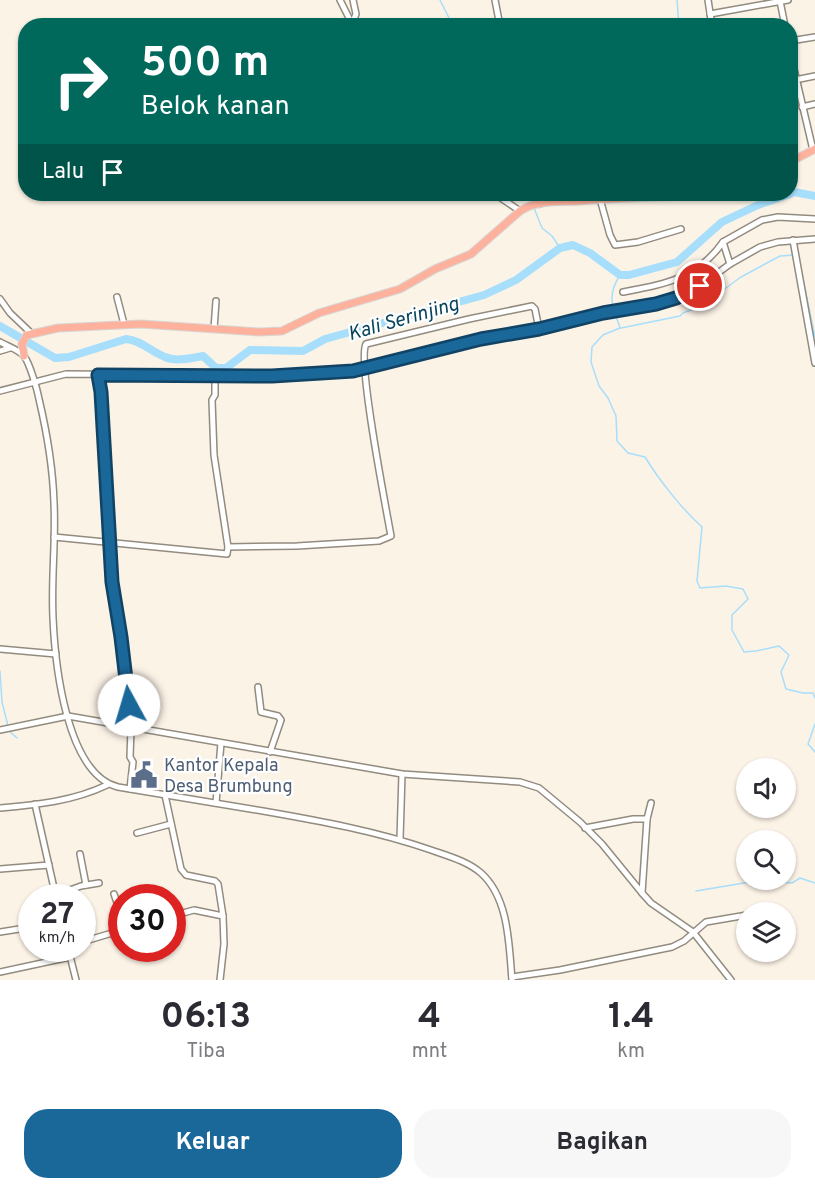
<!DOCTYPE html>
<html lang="id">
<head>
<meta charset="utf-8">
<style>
  body { margin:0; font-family:Overpass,sans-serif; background:#f7f7f7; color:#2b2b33; height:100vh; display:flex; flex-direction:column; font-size:22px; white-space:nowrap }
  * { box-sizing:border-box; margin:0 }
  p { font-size:20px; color:#7c7c81 }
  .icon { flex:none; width:33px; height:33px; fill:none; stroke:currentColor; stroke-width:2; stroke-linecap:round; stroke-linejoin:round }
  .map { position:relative; height:980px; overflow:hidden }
  .panel { display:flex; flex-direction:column; background:#fff; flex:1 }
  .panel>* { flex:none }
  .hud { position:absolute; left:18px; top:18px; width:780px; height:183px; border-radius:24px; box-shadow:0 2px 4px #0004; background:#00695c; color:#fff; overflow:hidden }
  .controls { position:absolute; left:736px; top:758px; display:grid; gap:12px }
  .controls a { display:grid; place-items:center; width:60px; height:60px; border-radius:50%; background:#fff; box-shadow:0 2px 4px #0004; font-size:30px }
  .speed { position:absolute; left:18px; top:884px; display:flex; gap:12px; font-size:30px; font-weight:700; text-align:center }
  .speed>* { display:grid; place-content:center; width:78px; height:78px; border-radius:50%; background:#fff; box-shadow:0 2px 4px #0004; line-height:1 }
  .speed small { font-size:15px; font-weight:400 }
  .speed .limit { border:9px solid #d22; background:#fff; color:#111 }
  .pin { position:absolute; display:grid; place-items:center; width:51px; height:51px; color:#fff; margin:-26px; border:3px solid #fff; border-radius:50%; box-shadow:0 2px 6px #0007 }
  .me { position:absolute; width:66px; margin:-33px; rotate:354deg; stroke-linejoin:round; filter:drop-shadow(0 0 4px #0008) }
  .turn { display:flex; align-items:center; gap:21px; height:126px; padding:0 24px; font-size:27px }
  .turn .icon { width:78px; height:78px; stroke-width:2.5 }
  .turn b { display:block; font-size:42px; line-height:51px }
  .then { display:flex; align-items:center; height:57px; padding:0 24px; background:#0003; gap:12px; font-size:22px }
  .eta { display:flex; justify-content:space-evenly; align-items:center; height:102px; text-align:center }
  .eta b { font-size:36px; font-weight:700; line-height:42px }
  .cta { display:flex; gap:12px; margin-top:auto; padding:12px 24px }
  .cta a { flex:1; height:69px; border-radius:24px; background:#1a679a; color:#fff; font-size:24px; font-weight:700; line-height:69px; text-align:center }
  .cta a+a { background:#f7f7f7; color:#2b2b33 }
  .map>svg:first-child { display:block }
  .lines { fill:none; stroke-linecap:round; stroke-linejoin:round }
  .stream { stroke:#a7defb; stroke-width:1.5 }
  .river { stroke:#a7defb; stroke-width:8 }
  .minor-casing { stroke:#928b7f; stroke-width:8 }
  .major-casing { stroke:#d7d6d5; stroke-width:9 }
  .minor { stroke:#fff; stroke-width:5 }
  .major { stroke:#feb29d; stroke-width:7 }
  .route-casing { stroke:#114364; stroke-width:15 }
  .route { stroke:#1a679a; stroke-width:10 }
  .labels { text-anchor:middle; stroke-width:4.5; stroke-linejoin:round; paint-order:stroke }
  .service-label { font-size:18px; fill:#4e5e75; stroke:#fff; text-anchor:start }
  .water-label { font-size:20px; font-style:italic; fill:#08455d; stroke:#fff }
</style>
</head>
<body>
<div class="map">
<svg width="815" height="980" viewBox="0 0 815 980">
  <rect width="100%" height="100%" fill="#fcf3e7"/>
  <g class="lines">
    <!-- stream -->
    <g class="stream">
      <path d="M440,0L453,26"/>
      <path d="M677,0L679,26"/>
      <path d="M793,165L794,192"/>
      <path d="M528,194L532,204"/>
      <path d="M534,208L542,228L552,236L560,248"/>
      <path d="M620,275C606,297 613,306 620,328L603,335L592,347L591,362L599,386L608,398L616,416L617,441L628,453L645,457C659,480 682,509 702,527L697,581L700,588L726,586L743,589L748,599L732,615V630L744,652L756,651L779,646L789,655L781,672L786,689L803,693H813L815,698"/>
      <path d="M803,279L815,337"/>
      <path d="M621,328L680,316L683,313L701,306L741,277L780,256L794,255"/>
      <path d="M0,671L2,702L8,726"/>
      <path d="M815,724L808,744L815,752"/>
      <path d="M9,731L17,738"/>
      <path d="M696,891L762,880L792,883L800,878L815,883"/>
    </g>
    <!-- river -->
    <g class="river">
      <path d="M790,193L794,192L815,196"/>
      <path d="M0,326L55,358L69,357L126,339C141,340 151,352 165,357C176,362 191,358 203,356L216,368H226L250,350L303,351L325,339L484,295L516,280L560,248L573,245L590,253L620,275H629L677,262L722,222L758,205L790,194"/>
    </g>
    <defs>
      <g id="minor">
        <path d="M340,0L353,26"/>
        <path d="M495,0L500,26"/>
        <path d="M708,0L712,26"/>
        <path d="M780,1L785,26"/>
        <path d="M710,14L788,0"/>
        <path d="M352,24L356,14L353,0"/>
        <path d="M790,41L815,37"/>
        <path d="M790,52L813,150"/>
        <path d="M790,81L815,76"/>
        <path d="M802,107L815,104"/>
        <path d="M495,194L520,211"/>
        <path d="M536,194L540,204"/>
        <path d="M600,199L610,235L615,245L638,242L681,229"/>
        <path d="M793,240L815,363"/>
        <path d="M730,264L723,242L762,220L778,217L815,219"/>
        <path d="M623,292C665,284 697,279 723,242"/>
        <path d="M117,297L124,324"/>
        <path d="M0,299L10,313L31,333"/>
        <path d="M214,329L216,301"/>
        <path d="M0,342C7,346 19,350 24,356C30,364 37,389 39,399C47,433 53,469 54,503C56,541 51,579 53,618C55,663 66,774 118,787C167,795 215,803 263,811C320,821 376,831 431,850C448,856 467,861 481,873C509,898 509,945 512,980"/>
        <path d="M0,351L10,348"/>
        <path d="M98,375L101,392L112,582L121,637L131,728L130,757L133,762L130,789"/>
        <path d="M0,391L66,374L272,376L359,370L481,338L539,329L603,313L656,305L676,298L700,286L730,264L760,247L778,242L815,239"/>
        <path d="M54,537L227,554L228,547L214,455L212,400L215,395V376"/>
        <path d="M228,547L297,546L379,541L391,536C386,508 357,360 366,344L469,319L532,306L535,309L539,329"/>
        <path d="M0,649L56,654"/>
        <path d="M258,687L261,712L278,716L281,720L270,752"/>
        <path d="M0,730L68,716L402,774L520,782L539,788L580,822L602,844L642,893"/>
        <path d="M165,795L181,869L186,875L215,881L218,884L223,916"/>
        <path d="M216,803L221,743"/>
        <path d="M651,803L647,819L642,893L651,903L693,932L731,980"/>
        <path d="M35,804L56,897"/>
        <path d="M0,808C36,805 74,801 107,785"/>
        <path d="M585,828L633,819H647"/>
        <path d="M137,833L171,824"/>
        <path d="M400,839L402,774"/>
        <path d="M80,854L86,885"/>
        <path d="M0,869L49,865"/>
        <path d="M114,894L122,917"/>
        <path d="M56,895L81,886L99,883"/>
        <path d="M172,916L194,910L223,916L224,944L220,980"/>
        <path d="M0,932L32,927"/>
        <path d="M82,942L122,930"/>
        <path d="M68,948L76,980"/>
        <path d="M0,972L70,957"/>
        <path d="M512,977L560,970L672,947L684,941L706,922L747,915"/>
      </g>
      <g id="major">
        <path d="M790,162L815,149"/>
        <path d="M24,356L22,344L27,335L58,328L141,324L258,332L282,331L319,313L400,289L435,269L471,254L520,211C536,200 559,202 578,201C626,197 674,197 722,194"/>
      </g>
    </defs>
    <!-- minor casing -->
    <use href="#minor" class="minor-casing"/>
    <!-- major casing -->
    <use href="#major" class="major-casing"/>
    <!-- minor -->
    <use href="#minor" class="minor"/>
    <!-- major -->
    <use href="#major" class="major"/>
  </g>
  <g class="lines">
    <defs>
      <path id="route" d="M129,705L121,637L112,582L101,392L98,375L272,376L353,371L481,339L539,329L603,313L656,304L676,298L700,286"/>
    </defs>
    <!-- route casing -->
    <use href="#route" class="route-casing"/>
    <!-- route -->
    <use href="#route" class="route"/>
  </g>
  <!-- icons -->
  <defs>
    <symbol id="civic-bare" viewBox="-9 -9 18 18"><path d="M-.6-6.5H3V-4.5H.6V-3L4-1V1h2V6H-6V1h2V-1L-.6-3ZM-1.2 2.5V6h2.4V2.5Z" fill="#5c6f8a" stroke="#fff" stroke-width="2.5" paint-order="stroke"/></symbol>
  </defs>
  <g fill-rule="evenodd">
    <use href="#civic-bare" x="125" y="756" width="38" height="38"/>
  </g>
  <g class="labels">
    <!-- service labels -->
    <g class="service-label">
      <text x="164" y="771">Kantor Kepala<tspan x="164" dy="21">Desa Brumbung</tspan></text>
    </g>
    <!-- water labels -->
    <g class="water-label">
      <text transform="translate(403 318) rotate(-16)" y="7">Kali Serinjing</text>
    </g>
  </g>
</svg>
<div class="controls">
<a><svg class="icon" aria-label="sound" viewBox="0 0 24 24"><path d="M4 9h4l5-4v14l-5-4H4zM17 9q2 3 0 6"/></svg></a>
<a><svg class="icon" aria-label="search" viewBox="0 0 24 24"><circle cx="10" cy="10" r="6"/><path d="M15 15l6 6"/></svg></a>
<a><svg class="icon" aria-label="layers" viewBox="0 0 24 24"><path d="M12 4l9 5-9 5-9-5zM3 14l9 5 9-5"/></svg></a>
</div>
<div class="speed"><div>27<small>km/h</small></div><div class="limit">30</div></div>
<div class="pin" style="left:700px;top:286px;background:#d93025"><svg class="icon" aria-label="arrive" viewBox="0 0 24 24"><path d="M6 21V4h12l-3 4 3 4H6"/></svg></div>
<svg class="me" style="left:129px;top:705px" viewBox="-20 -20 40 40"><circle r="19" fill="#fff"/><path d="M0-13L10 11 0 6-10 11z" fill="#1a679a"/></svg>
<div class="hud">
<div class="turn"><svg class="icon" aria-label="right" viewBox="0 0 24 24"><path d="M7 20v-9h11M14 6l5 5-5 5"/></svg><div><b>500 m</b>Belok kanan</div></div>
<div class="then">Lalu<svg class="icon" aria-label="arrive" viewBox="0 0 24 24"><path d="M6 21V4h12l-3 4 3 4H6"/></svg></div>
</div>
</div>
<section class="panel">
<div class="eta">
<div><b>06:13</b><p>Tiba</p></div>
<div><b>4</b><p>mnt</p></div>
<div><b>1.4</b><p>km</p></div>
</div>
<div class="cta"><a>Keluar</a><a>Bagikan</a></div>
</section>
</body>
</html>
